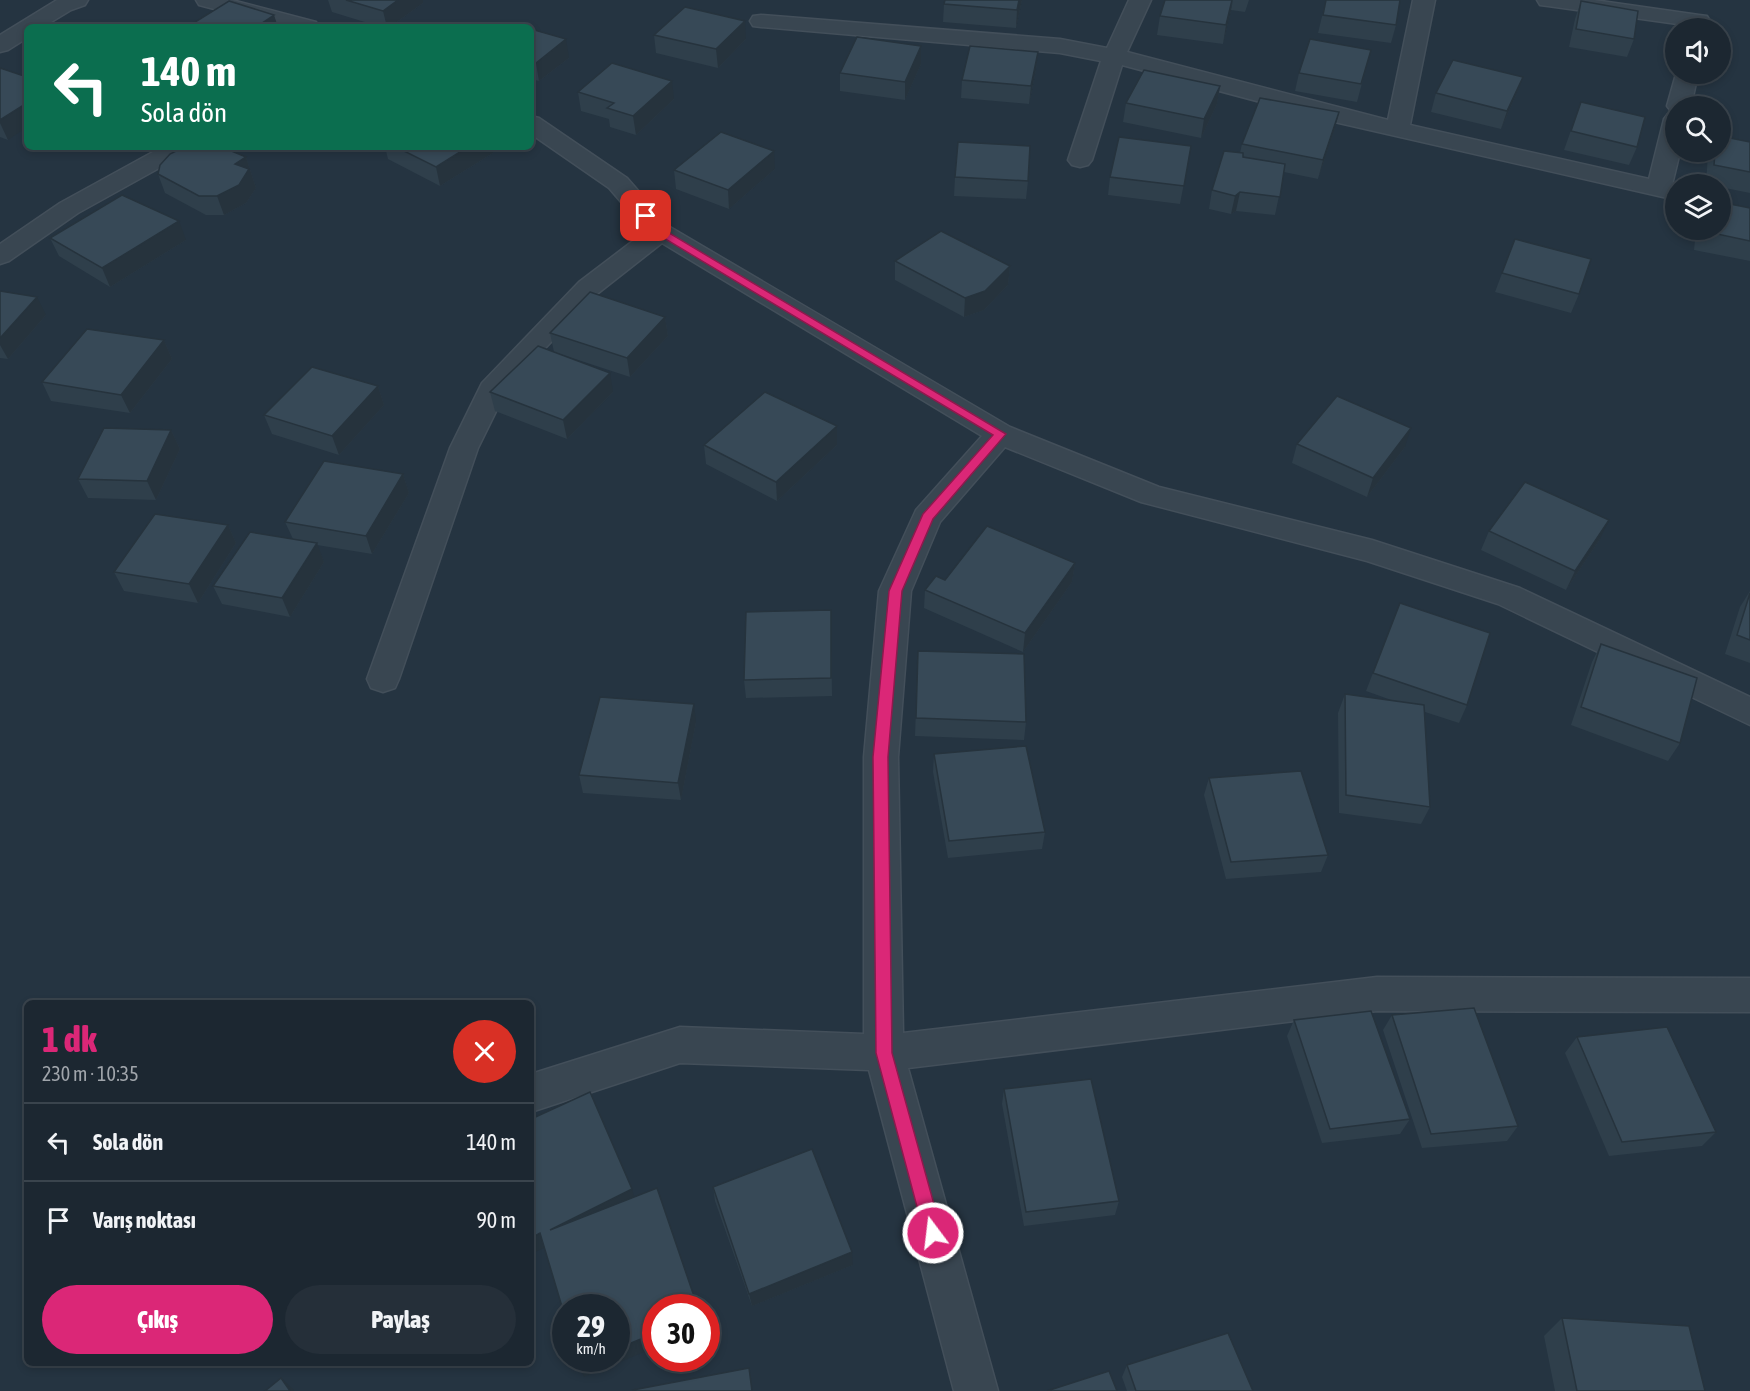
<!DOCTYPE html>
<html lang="tr">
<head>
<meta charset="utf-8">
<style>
  body { margin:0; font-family:"Asap Condensed",sans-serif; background:#252f39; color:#f1f3f6; height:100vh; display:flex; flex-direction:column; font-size:22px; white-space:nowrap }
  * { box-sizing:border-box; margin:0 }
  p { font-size:20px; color:#a0a5ab }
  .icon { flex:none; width:33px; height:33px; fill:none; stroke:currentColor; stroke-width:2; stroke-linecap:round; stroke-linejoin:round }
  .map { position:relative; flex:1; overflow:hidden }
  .details { position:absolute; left:24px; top:1000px; width:510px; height:366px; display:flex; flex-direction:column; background:#1c2731; border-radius:9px; box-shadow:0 3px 9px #0003,0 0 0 2px #3a444d }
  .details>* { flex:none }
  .guide { position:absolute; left:24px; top:24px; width:510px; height:126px; border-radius:9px; box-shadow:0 3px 9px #0003,0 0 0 2px #3a444d; background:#0b6e4f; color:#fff; overflow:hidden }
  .buttons { position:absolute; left:1665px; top:18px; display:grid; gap:12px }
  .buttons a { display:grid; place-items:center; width:66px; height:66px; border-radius:50%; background:#1c2731; box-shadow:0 3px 9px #0003,0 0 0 2px #3a444d; font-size:30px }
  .speed { position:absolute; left:552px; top:1294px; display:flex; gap:12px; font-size:30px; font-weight:700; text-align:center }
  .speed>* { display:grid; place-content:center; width:78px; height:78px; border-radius:50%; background:#1c2731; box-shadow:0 3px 9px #0003,0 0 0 2px #3a444d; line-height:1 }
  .speed small { font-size:15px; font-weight:400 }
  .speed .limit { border:9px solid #d22; background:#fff; color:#111 }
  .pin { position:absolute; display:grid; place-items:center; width:51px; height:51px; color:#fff; margin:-26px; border-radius:12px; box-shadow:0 3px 9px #0006 }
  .me { position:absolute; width:66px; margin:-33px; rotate:345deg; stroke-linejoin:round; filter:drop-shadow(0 0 4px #0008) }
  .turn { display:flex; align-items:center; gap:21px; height:126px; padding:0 18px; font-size:27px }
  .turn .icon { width:78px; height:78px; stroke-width:2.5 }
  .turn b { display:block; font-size:42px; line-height:51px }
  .round { display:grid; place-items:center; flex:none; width:63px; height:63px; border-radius:32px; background:#252f39 }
  .headline { display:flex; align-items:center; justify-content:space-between; height:102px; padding:0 18px }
  h1 { font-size:36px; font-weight:800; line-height:45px; color:#db2777 }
  .action { display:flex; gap:12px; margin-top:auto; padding:12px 18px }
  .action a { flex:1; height:69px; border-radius:36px; background:#db2777; color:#fff; font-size:24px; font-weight:800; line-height:69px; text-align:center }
  .action a+a { background:#252f39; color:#f1f3f6 }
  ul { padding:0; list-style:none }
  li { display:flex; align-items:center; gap:18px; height:78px; padding:0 18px; border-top:2px solid #3a444d }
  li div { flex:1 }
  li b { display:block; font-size:22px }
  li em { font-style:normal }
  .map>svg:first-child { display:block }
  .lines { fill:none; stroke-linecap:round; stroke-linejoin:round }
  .minor-casing { stroke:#434f5a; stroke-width:3 }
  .minor { fill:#394651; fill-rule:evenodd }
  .wall { fill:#2f3f4b }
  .shaded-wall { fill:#26333d }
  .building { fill:#374957; stroke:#26333d; stroke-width:1.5 }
  .route { fill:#db2777; stroke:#8e194d; stroke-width:1.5 }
</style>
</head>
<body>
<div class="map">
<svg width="1750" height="1391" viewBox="0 0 1750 1391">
  <rect width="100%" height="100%" fill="#253441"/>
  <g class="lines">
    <defs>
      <g id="minor">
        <path d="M57,0H88L85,5L71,10L43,27H27V38L8,50L0,52V35Z"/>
        <path d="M196,0H232L316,22L319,27H283L199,5Z"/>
        <path d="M1129,0H1151L1127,52L1388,120L1413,0H1435L1410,125L1649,179L1664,119L1668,114L1676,112V152H1680L1672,185L1676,186V200L1339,123L1122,65L1092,160L1088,165L1080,167L1072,165L1068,160L1101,61L1060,53L761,27L753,26L750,21L753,16L761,15L1060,39L1107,48Z"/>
        <path d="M1537,0H1594L1699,15L1707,16L1710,21L1707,26L1699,27L1548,6L1540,5Z"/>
        <path d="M1676,74H1698L1691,106H1676V112L1671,111L1667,106Z"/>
        <path d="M531,116L539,118L627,178L670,227L1010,427L1159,487L1372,540L1520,588L1750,697V725L1498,604L1367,561L1141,502L1005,447L940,522L911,591L898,757L903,1033L1377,977L1750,978V1012L1377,1011L908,1068L998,1391H954L869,1070L680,1063L531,1112V1074L680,1027L864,1034V757L879,591L916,510L982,436L662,243L597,294L508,387L478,448L399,679L395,688L383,692L371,688L367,679L450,448L482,383L579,282L646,231L609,188L531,134Z"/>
        <path d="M162,147H192L188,152L78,213L9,261L0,264V244L60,203Z"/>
      </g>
    </defs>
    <!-- minor casing -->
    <use href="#minor" class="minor-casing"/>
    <!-- minor -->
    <use href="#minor" class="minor"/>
  </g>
  <!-- wall -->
  <g class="wall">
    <path d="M328,0H423V3L390,27H381L332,12Z"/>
    <path d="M1022,0L1016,28L943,22L944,4Z"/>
    <path d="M1165,0H1249L1245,12L1231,10L1223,44L1157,35L1160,16Z"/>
    <path d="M1326,0L1396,25L1391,43L1318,33Z"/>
    <path d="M1581,1L1634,39L1627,57L1569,47L1575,19Z"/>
    <path d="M531,29L569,58L539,81L531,79Z"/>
    <path d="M654,35L746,39L718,68L656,53Z"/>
    <path d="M921,46V64L905,100L840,91V73Z"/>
    <path d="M1038,52L1036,70L1029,104L961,98L962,80Z"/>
    <path d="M0,68L8,140L0,137Z"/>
    <path d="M1366,68L1357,102L1295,91L1299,73Z"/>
    <path d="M1523,77L1516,95L1501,129L1431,112L1436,93Z"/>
    <path d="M1220,86L1217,104L1201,138L1123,122L1126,103Z"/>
    <path d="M578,92L674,99L636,135L610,127L609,119L581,111Z"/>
    <path d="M1581,102L1637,147L1629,165L1564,150Z"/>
    <path d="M1339,112L1334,131L1318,179L1284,172L1275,215L1236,211L1231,214L1209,209L1212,190L1240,153L1242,144Z"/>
    <path d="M1750,142V193L1720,187V184H1706L1708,154L1709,152H1720Z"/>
    <path d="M1191,146L1180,204L1108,195L1110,177Z"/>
    <path d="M385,147H492L493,153L440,186L388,159Z"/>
    <path d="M246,157L256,188L246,203L224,215H206L165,193L158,174Z"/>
    <path d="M775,169L729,209L676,189L674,170Z"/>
    <path d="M955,177L1028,181L1026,199L954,196Z"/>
    <path d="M1750,208V261L1694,250L1696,230H1720Z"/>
    <path d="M50,238L186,240L110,287L59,256Z"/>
    <path d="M1515,239L1579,294L1571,313L1495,292Z"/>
    <path d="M895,261L1010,266L1008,285L984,310L964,317L895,280Z"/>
    <path d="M0,291L46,315L8,359L0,358Z"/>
    <path d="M665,317L668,336L630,377L554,352L550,333Z"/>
    <path d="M164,340L172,359L130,413L51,401L42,382Z"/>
    <path d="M378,386L384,405L339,455L272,434L264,415Z"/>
    <path d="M490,392H613L567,439L495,411Z"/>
    <path d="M171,430L180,449L156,500L88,498L78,479Z"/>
    <path d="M1297,444L1405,447L1367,497L1292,463Z"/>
    <path d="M704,445H837L777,501L706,464Z"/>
    <path d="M403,474L409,493L372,554L317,545L324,562L290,617L222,604L213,586L293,539L285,522Z"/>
    <path d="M228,525L236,543L198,603L124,591L114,572Z"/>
    <path d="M1489,531L1600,539L1566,590L1481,550Z"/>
    <path d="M1075,563L1072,582L1023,652L924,608L925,590L945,580Z"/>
    <path d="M1750,591V663L1725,654L1740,607Z"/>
    <path d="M1400,603L1467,705L1459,723L1425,712L1430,807L1421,824L1339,813L1338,713L1345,694L1394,701L1366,691Z"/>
    <path d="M831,629L832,696L746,698L744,680Z"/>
    <path d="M1601,644L1680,743L1668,761L1571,725L1592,662Z"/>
    <path d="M918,651L1026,722L1024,740L915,736Z"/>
    <path d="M696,722L681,800L583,793L579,775Z"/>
    <path d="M934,754L1045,832L1042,849L948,858L933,772Z"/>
    <path d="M1209,778L1328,855L1321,872L1226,879L1204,795Z"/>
    <path d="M1392,1015L1518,1126L1507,1141L1422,1148L1383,1030Z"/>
    <path d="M1294,1020L1410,1119L1400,1134L1322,1143L1287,1036Z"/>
    <path d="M1577,1037L1716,1132L1702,1146L1609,1156L1565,1053Z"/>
    <path d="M1004,1089L1119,1201L1115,1215L1024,1226L1002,1104Z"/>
    <path d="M713,1187L853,1265L752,1306L715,1201Z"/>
    <path d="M1562,1318L1705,1391H1555L1544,1336Z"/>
    <path d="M1127,1365L1253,1391H1127L1122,1377Z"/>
  </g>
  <!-- shaded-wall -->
  <g class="shaded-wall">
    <path d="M398,0H423V3L390,27H387L383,11Z"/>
    <path d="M1019,0H1022L1016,28L1017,10Z"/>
    <path d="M1233,0L1230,15L1223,44L1226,25Z"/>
    <path d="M274,15L278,27H256Z"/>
    <path d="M745,21L746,39L718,68L716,49Z"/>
    <path d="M566,39L569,58L539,81L536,63Z"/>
    <path d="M921,46V64L905,100V82Z"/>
    <path d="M1038,52L1036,70L1029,104L1031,86Z"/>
    <path d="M1523,77L1516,95L1501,129L1507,111Z"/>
    <path d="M672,81L674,99L636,135L633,116Z"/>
    <path d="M1220,86L1217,104L1201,138L1204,119Z"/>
    <path d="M27,103V127L8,140L0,123V120Z"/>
    <path d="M1339,112L1334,131L1318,179L1323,160Z"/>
    <path d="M468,147H492L493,153L440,186L436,167Z"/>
    <path d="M774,151L775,169L729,209L728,190Z"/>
    <path d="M246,157L256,188L246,203L224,215L217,196L235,164Z"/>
    <path d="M1240,192L1236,211L1231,214L1235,196Z"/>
    <path d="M179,221L186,240L110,287L102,268Z"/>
    <path d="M1010,266L1008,285L984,310L964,317L965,298Z"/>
    <path d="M37,297L46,315L8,359L0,345V338Z"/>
    <path d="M665,317L668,336L630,377L627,358Z"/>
    <path d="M164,340L172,359L130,413L121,395Z"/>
    <path d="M610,373L613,392L567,439L563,420Z"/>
    <path d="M378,386L384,405L339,455L332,436Z"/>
    <path d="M837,426V445L777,501L776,482Z"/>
    <path d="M1411,428L1405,447L1367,497L1373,478Z"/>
    <path d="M171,430L180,449L156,500L147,481Z"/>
    <path d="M403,474L409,493L372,554L366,536Z"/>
    <path d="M1609,520L1600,539L1566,590L1575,571Z"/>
    <path d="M228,525L236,543L198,603L189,584Z"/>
    <path d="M317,543L324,562L290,617L282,598Z"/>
    <path d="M1075,563L1072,582L1023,652L1025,633Z"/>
    <path d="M694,704L696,722L681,800L678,783Z"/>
    <path d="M632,1189L636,1203L550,1230Z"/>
    <path d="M540,1233L546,1247L531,1254V1238Z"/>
    <path d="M852,1252L853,1265L752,1306L749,1294Z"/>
    <path d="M656,1333V1347L584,1377L579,1365L593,1359H616V1349Z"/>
    <path d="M281,1378L293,1389L294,1391H290Z"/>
  </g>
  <!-- building -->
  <g class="building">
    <path d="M346,0H398L383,11Z"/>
    <path d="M945,0H1019L1017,10L944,4Z"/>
    <path d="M1165,0H1232L1226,25L1160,16Z"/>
    <path d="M1326,0H1400L1396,25L1323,15Z"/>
    <path d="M229,1L274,15L256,27H187Z"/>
    <path d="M1581,1L1638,11L1634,39L1576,29Z"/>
    <path d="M685,7L745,21L716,49L654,35Z"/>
    <path d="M511,23L524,27H506Z"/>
    <path d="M531,29L566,39L536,63L531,61Z"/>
    <path d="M857,37L921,46L905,82L840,73Z"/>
    <path d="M1310,39L1371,50L1361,84L1299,73Z"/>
    <path d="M970,46L1038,52L1031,86L962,80Z"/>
    <path d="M1453,60L1523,77L1507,111L1436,93Z"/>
    <path d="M612,63L672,81L633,116L607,108L614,103L578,92Z"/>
    <path d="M0,68L27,77V103L0,120Z"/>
    <path d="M1144,70L1220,86L1204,119L1126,103Z"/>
    <path d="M1260,98L1339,112L1323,160L1242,144Z"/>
    <path d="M1581,102L1645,117L1637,147L1571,131Z"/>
    <path d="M721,132L774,151L728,190L674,170Z"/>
    <path d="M1720,136L1750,142V172L1714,165L1715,152H1720Z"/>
    <path d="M1119,137L1191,146L1184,186L1110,177Z"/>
    <path d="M958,142L1030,146L1028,181L955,177Z"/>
    <path d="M184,147H222L246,157L235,164L249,169L239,185L217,196H199L158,174L160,165L170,154Z"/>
    <path d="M396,147H468L436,167Z"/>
    <path d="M1224,151L1243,153V157L1285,164L1280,197L1240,192L1235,196L1212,190Z"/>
    <path d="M122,195L179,221L102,268L50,238Z"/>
    <path d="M1720,202L1750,208V241L1703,231V230H1720Z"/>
    <path d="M941,231L1010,266L985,291L965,298L895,261Z"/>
    <path d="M1515,239L1591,259L1579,294L1502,273Z"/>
    <path d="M0,291L37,297L0,338Z"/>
    <path d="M590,292L665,317L627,358L550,333Z"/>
    <path d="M87,329L164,340L121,395L42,382Z"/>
    <path d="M538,346L610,373L563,420L490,392Z"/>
    <path d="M312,367L378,386L332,436L264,415Z"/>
    <path d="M765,392L837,426L776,482L704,445Z"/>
    <path d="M1337,396L1411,428L1373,478L1297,444Z"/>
    <path d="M104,428L171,430L147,481L78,479Z"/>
    <path d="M324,461L403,474L366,536L285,522Z"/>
    <path d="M1525,482L1609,520L1575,571L1489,531Z"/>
    <path d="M155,514L228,525L189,584L114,572Z"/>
    <path d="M987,526L1075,563L1025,633L925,590L936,576L945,580Z"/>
    <path d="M250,532L317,543L282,598L213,586Z"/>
    <path d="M1750,593V640L1737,635Z"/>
    <path d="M1400,603L1490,633L1467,705L1373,673Z"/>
    <path d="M831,610V678L744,680L746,612Z"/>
    <path d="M1601,644L1697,678L1680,743L1581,707Z"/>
    <path d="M918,651L1024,654L1026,722L916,718Z"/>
    <path d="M1345,694L1424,705L1430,807L1346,795Z"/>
    <path d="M600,697L694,704L678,783L579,775Z"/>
    <path d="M1026,746L1045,832L949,841L934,754Z"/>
    <path d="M1301,771L1328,855L1231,862L1209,778Z"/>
    <path d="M1474,1008L1518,1126L1431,1134L1392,1015Z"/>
    <path d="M1371,1011L1410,1119L1330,1129L1294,1020Z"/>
    <path d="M1667,1027L1716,1132L1622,1142L1577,1037Z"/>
    <path d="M1091,1079L1119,1201L1026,1212L1004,1089Z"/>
    <path d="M590,1092L632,1189L550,1230L657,1188L698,1308H656V1333L616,1349V1308H566V1320L540,1233L531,1238V1119Z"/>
    <path d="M812,1149L852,1252L749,1294L713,1187Z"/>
    <path d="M1562,1318L1689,1326L1705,1391H1577Z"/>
    <path d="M1228,1333L1253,1391H1136L1127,1365Z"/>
    <path d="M577,1359H593L579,1365Z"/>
    <path d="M749,1368L752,1391H634L633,1390Z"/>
    <path d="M1109,1371L1117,1391H1047Z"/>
    <path d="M281,1378L290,1391H265Z"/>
  </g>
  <!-- route -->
  <path class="route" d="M646,213L650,214L664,230L1006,434L933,519L902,591L888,757L892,1053L942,1233L939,1240L933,1242L927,1240L924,1233L876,1053L873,757L889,591L923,514L993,435L657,234L641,216Z"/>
</svg>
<div class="buttons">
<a><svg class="icon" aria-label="sound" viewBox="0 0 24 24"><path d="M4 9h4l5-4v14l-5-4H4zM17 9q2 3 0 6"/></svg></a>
<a><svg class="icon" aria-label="search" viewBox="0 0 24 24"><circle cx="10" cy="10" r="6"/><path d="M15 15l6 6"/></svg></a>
<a><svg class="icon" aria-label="layers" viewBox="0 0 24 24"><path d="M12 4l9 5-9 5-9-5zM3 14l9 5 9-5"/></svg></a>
</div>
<div class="speed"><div>29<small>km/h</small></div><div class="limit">30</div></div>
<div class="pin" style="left:646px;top:216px;background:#d93025"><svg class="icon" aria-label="arrive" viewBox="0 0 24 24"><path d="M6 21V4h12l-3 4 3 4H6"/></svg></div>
<svg class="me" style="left:933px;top:1233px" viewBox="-20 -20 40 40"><circle r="17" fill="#db2777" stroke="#fff" stroke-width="3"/><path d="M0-11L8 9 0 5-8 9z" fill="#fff"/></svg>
<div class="guide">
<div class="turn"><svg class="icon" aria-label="left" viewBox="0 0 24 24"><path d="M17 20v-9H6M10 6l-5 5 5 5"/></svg><div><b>140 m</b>Sola dön</div></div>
</div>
<section class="details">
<div class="headline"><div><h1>1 dk</h1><p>230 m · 10:35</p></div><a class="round" style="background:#d93025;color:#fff"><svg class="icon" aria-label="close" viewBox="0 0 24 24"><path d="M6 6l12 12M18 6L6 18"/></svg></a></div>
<ul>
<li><svg class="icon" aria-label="left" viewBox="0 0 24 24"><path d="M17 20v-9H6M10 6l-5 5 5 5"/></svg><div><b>Sola dön</b></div><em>140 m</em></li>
<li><svg class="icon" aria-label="arrive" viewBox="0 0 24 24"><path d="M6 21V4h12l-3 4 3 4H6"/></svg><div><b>Varış noktası</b></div><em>90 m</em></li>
</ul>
<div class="action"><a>Çıkış</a><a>Paylaş</a></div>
</section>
</div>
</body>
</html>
